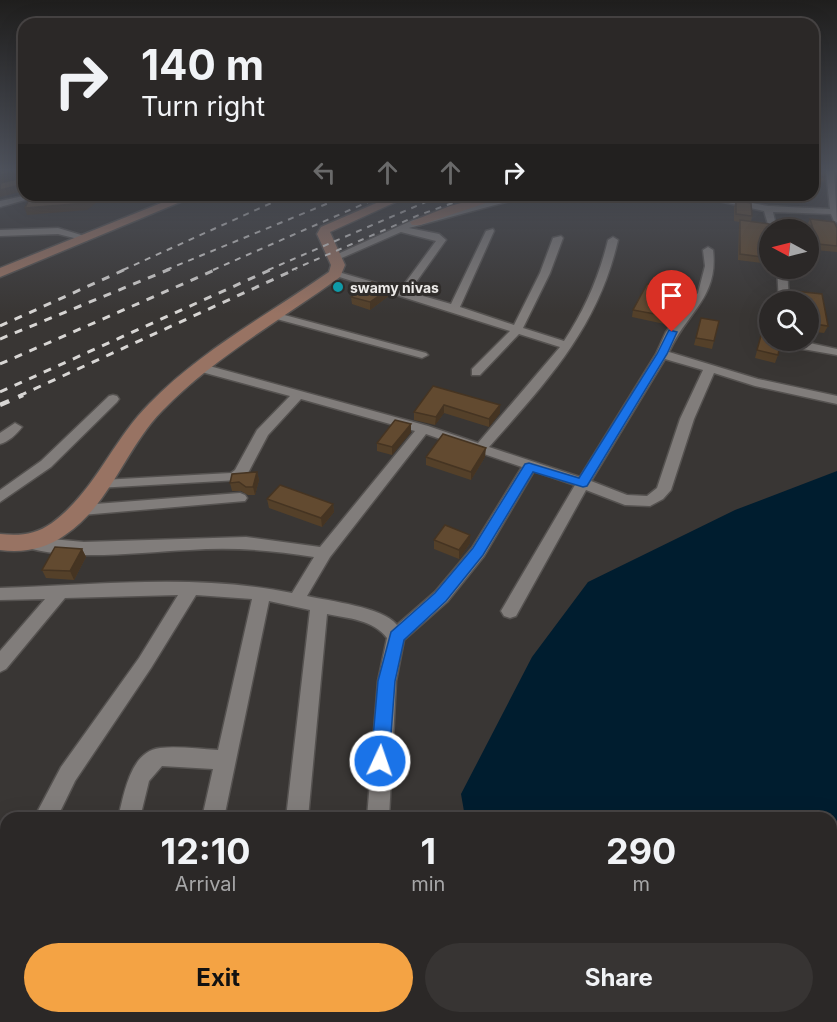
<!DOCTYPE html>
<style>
body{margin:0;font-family:Inter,sans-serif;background:#373433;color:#f1f3f6;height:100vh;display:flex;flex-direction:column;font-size:22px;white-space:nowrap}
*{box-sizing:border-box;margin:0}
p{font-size:20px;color:#a6a6a7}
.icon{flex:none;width:33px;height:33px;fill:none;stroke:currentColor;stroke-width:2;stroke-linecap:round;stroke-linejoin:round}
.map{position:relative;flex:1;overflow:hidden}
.sheet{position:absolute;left:0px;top:812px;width:837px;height:212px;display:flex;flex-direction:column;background:#2b2827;border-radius:18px 18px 0 0;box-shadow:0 6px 24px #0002,0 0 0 2px #474444}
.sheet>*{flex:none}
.guide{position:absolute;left:18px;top:18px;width:801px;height:183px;border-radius:18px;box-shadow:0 6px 24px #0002,0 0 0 2px #474444;background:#2b2827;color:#f1f3f6;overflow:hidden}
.needle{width:39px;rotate:277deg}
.buttons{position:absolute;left:759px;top:219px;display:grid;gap:12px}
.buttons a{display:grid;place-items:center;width:60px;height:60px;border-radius:50%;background:#2b2827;box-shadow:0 6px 24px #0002,0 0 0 2px #474444;font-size:30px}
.pin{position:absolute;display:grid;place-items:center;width:51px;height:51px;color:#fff;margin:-62px -26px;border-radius:50% 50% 50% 0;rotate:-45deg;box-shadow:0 0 6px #0007}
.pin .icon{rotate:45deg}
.me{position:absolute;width:66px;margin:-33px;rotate:3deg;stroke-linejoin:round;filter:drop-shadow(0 0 4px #0008)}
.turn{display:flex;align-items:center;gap:21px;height:126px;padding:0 24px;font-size:27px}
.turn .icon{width:78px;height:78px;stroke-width:2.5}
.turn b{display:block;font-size:42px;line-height:51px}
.lanes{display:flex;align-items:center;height:57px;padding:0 24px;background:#0003;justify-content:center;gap:30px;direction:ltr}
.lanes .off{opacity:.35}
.eta{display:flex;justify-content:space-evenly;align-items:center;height:102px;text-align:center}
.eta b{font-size:36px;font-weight:700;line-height:42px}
.action{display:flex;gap:12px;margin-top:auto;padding:12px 24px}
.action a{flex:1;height:69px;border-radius:36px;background:#f4a344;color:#111;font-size:24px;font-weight:700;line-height:69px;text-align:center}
.action a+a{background:#373433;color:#f1f3f6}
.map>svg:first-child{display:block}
</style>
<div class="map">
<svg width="837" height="1022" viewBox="0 0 837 1022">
<rect width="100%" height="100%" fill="#393634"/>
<path fill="#001d2f" d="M837 471V940L831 943V818L465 817 461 794 532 657 588 582 735 510Z"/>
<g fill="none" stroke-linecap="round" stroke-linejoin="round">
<g stroke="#555250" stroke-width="3">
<path id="street" d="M826 171H834L837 222 834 221 831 214 773 212 777 230H770V231L764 211 692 195H709L768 206 830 209Z
M28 195H43L0 207V201Z
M518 195H532L409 228 439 234 446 240 409 292 451 304 486 231 493 229 494 231 460 307 514 325 540 273 553 238 561 236 563 238 550 273 523 328 564 341C585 309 599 277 608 240L613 237 618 240C598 328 547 381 489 447L580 477 656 354 666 332 698 293 705 266 703 250 708 247 713 250C719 298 686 313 669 352L758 379 837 396V404L755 386 714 373 694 419 671 490 663 499 650 506 625 505 586 490 516 616 510 618 504 616 501 611 575 485 534 471 484 556 447 602 404 640 396 681 389 818H367L378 681 387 638C374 620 347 618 327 614L308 818H286L310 610 269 601 224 818H202L213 769 162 766 149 781 140 818H118C124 795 130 751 160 748 178 746 199 749 218 750L252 599 196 595 151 668 75 781 57 818H34L61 767 139 658 178 595 65 598 6 669 0 672V651L45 599 0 600V588C96 585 197 573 292 593L314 557C272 550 232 547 190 550 139 552 74 562 24 547L22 543 24 539 30 537 84 542 246 537 320 547 415 431 301 399 268 435 248 473 239 480 97 488 95 485 97 482 102 480 231 473 235 470 257 430 290 396 198 371 196 368 202 364 428 426 478 443 560 347 519 334 480 375H472V369L510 331 330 274 335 271 400 290 436 241 401 232 337 260 329 258 413 220ZM665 359 703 370 680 419 657 488 647 496 627 495 591 481ZM426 434 522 467 472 548 435 592 397 625C383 607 329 601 307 596L330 557Z
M58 228 91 238 86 241 58 234 0 236V230Z
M777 268H787L789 302H779Z
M277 313 426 353 428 355 422 358 273 318V314Z
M782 340H796L837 349V355L791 347Z
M113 395 117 396 119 399 117 402 51 467 0 502V490L41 461 109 396Z
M15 423 22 427C17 434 8 442 0 444V433Z
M240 493 245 495 247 498 245 501 82 515 75 510 82 505Z
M6 901V959L0 958V904Z
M47 1017H73L71 1022H45Z
M346 1017H372L371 1022H345Z"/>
</g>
<g stroke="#555250" stroke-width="3">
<path id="secondary" d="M181 195H197L0 277V268Z
M395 195H411L330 232 345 265 340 277C281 320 213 358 162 411 125 449 110 505 65 535 45 549 24 553 0 550V534C19 536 35 535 52 523 95 491 112 441 149 404 200 351 269 314 329 272L331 265 317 234 321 227Z
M491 195H510L420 225H412L410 222 450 206Z"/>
</g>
<use href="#street" fill="#817d7b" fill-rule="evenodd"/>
<use href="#secondary" fill="#987363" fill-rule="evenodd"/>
<path stroke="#d8d6d4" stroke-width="2" stroke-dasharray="6 6" stroke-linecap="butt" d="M123 270 289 195
M166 270 348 195
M213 270 384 195
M268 270 442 195
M292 270 419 215 475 195"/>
<path stroke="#d8d6d4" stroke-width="3" stroke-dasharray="8 8" stroke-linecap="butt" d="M0 326 126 269
M0 339 170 269
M0 364 217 269
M0 392 272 269
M19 396 296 269"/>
<path stroke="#d8d6d4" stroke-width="4.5" stroke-dasharray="10 10" stroke-linecap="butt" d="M0 405 23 395"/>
</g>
<path fill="#544029" d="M813 171 825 177 824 182 813 180Z
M739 195H749L747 200 738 198Z
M736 200 752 216 751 221 770 230V264L738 260 739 226 740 222 734 221V207Z
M810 219 837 228V252L815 250 807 225Z
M390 288V295L370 310 352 304 351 297Z
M794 291 822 294 828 326 824 333 808 331V302H790Z
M682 299 669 325 632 317 633 310Z
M701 318 719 321 712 349 694 345Z
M762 332 778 355 775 363 755 358Z
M433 386 500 413 489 427 444 413 435 425 414 420V412Z
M411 432 392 455 377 451V443Z
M426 457H485L471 480 426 465Z
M257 472 259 480 255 495H248L241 491H232L230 483Z
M267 499 333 504 334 512 322 527 269 508Z
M434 540 470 543 459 559 434 549Z
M82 549 86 557 74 580 46 578 42 570Z
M787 1017H831L837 1022H788Z"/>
<path fill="#453422" d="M17 171H22L23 176 0 182V175Z
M24 184V191L0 197V190Z
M96 195H106L87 210 27 215 25 208Z
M390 288V295L370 310V302Z
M684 292 682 299 669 325 671 317Z
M444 405V413L435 425 436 417Z
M500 405V413L489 427V419Z
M411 424V432L392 455V447Z
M486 448 485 457 471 480V472Z
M257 472 259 480 255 495 253 487Z
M333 504 334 512 322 527 321 518Z
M470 535V543L459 559V550Z
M82 549 86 557 74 580 70 571Z"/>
<path fill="#624a30" stroke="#453422" stroke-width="1.5" d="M0 171H17L0 175Z
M813 171H825V177L813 175Z
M24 172V184L0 190V183L22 178Z
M31 195H96L86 203 25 208Z
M736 200 751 203 752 216 736 214Z
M810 219 834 222 837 228V246L818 244Z
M740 220 769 224 770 258 740 254Z
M372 282 390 288 370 302 351 297Z
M647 284 684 292 671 317 633 310Z
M794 291 822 294 828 326 808 323V302H794L792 296Z
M701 318 719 321 714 341 696 338Z
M762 332 770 333V340H781L778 355 757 350Z
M433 386 500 405 489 419 444 405 436 417 414 412Z
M395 420 411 424 392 447 377 443Z
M443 434 486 448 471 472 426 457Z
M257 472 253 487H246L239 482 230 483 232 474Z
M280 485 333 504 321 518 267 499Z
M445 525 470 535 459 550 434 540Z
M55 547 82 549 70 571 42 570Z
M831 984 837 1016V1022H799L798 1017H831Z"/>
<linearGradient id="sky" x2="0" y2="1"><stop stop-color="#1f1e1d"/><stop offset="0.54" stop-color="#4e525c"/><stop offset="1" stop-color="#4e525c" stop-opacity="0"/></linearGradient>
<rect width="837" height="314" fill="url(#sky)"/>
<path fill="#1a73e8" stroke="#114b97" stroke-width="1.5" d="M669 330 677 332 667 354 587 486 583 487 533 472 483 555 446 601 404 640 395 681 389 761 387 767 380 770 374 767 371 761 378 681 391 632 435 593 473 548 525 464 529 463 579 478 657 354Z"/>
<circle fill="#0f9aa8" stroke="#2f2c2a" stroke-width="2" cx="338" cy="287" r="6"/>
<g text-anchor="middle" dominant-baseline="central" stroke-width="6" stroke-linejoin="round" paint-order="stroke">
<g font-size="14" font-weight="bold" fill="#eceae8" stroke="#2f2c2a" text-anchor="start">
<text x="350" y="287">swamy nivas</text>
</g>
</g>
</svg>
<div class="buttons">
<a><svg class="needle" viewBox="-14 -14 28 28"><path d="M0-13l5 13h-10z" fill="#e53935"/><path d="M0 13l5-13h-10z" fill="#a6a6a7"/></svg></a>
<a><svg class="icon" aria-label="search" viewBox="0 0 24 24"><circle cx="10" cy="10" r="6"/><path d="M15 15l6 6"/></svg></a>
</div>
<div class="pin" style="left:672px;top:332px;background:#d93025"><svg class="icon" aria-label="arrive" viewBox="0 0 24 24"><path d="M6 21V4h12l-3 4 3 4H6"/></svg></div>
<svg class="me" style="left:380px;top:761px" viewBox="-20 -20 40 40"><circle r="17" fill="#1a73e8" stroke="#fff" stroke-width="3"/><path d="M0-11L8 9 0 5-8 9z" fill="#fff"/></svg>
<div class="guide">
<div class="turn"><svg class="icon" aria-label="right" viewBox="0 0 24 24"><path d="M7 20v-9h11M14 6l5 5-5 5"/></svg><div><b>140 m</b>Turn right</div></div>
<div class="lanes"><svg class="icon off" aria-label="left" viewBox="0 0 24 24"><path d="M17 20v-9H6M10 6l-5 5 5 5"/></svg><svg class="icon off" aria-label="ahead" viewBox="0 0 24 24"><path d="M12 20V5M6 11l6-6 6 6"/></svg><svg class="icon off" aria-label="ahead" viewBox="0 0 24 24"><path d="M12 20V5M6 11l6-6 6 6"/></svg><svg class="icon" aria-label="right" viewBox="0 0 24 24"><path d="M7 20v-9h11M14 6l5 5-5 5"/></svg></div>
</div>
<section class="sheet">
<div class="eta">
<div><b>12:10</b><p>Arrival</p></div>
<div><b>1</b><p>min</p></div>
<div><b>290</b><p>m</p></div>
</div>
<div class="action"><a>Exit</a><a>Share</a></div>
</section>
</div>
